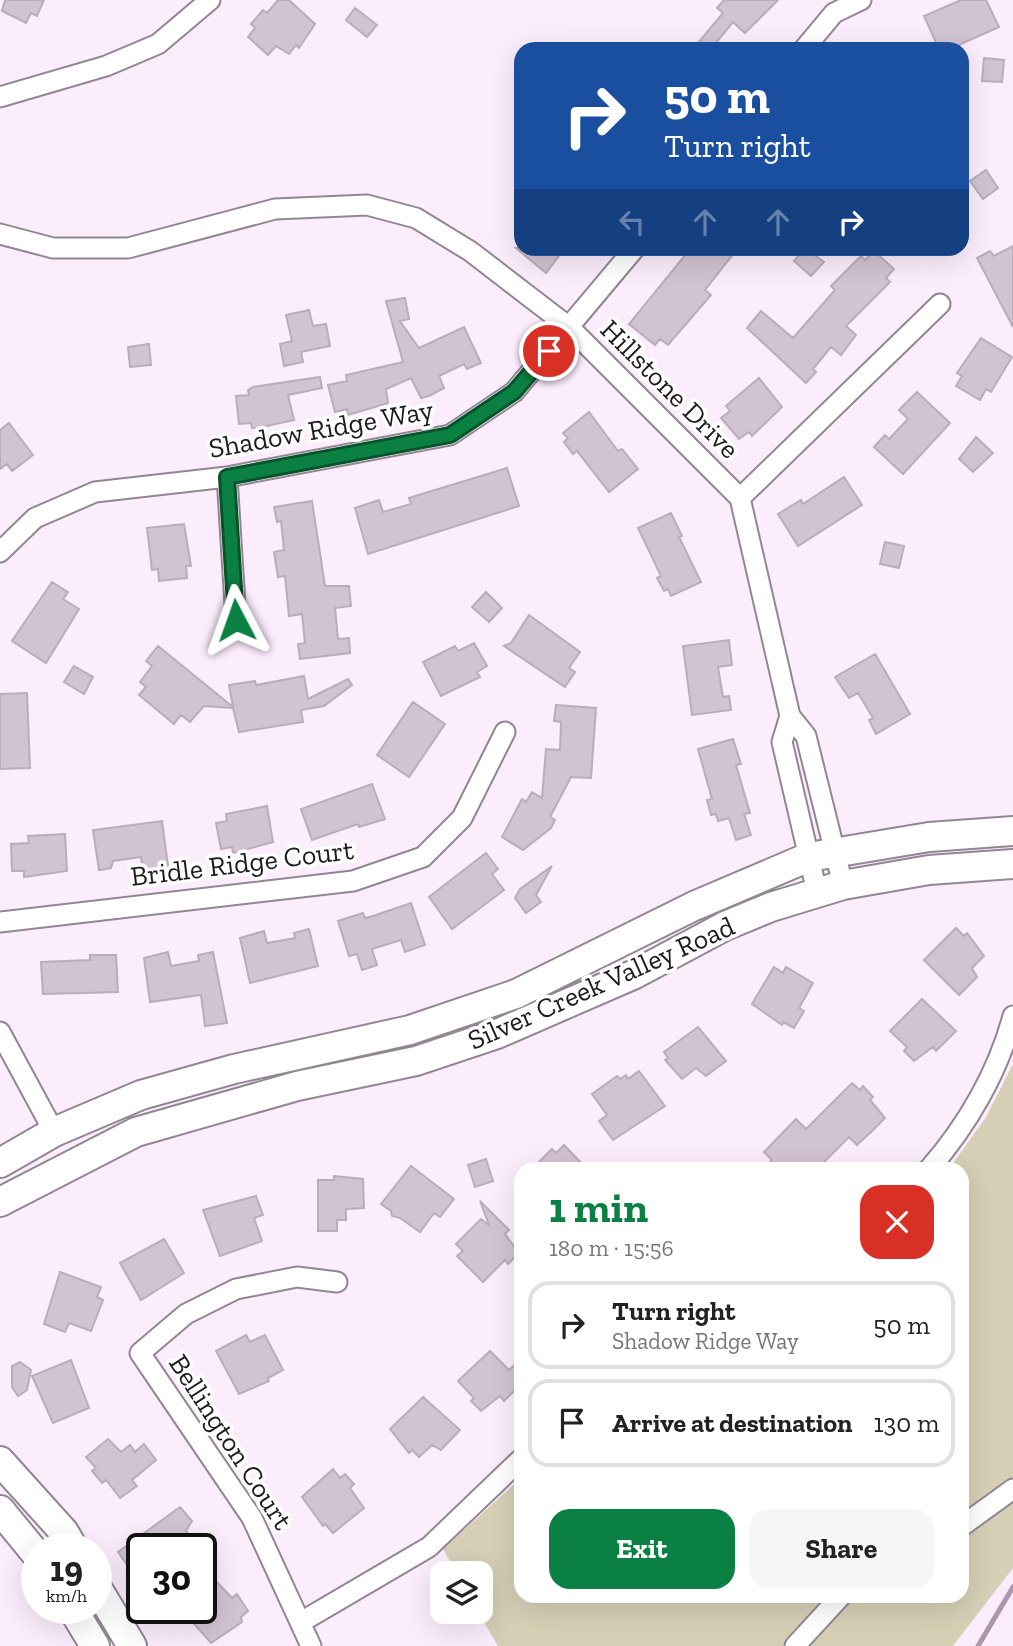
<!DOCTYPE html>
<meta charset="utf-8">
<style>
body{margin:0;font-family:"Zilla Slab",serif;background:#f6f6f6;color:#222;height:100vh;display:flex;flex-direction:column;font-size:26px;white-space:nowrap}
*{box-sizing:border-box;margin:0}
p{font-size:23px;color:#767676}
.icon{flex:none;width:38px;height:38px;fill:none;stroke:currentColor;stroke-width:2;stroke-linecap:round;stroke-linejoin:round}
.map{position:relative;flex:1;overflow:hidden}
.panel{position:absolute;left:514px;top:1162px;width:455px;height:441px;display:flex;flex-direction:column;background:#fff;border-radius:21px;box-shadow:0 7px 28px #0002}
.panel>*{flex:none}
.top-card{position:absolute;left:514px;top:42px;width:455px;height:214px;border-radius:21px;box-shadow:0 7px 28px #0002;background:#1a4fa0;color:#fff;overflow:hidden}
.fabs{position:absolute;left:430px;top:1561px;display:grid;gap:14px}
.fabs a{display:grid;place-items:center;width:63px;height:63px;border-radius:14px;background:#fff;box-shadow:0 7px 28px #0002;font-size:35px}
.speed{position:absolute;left:21px;top:1533px;display:flex;gap:14px;font-size:35px;font-weight:700;text-align:center}
.speed>*{display:grid;place-content:center;width:91px;height:91px;border-radius:50%;background:#fff;box-shadow:0 7px 28px #0002;line-height:1}
.speed small{font-size:18px;font-weight:400}
.speed .limit{border:4px solid #111;border-radius:10px;background:#fff;color:#111}
.pin{position:absolute;display:grid;place-items:center;width:60px;height:60px;color:#fff;margin:-30px;border:4px solid #fff;border-radius:50%;box-shadow:0 2px 7px #0007}
.me{position:absolute;width:77px;margin:-38px;rotate:356deg;stroke-linejoin:round;filter:drop-shadow(0 0 5px #0008)}
.turn{display:flex;align-items:center;gap:24px;height:147px;padding:0 35px;font-size:32px}
.turn .icon{width:91px;height:91px;stroke-width:2.5}
.turn b{display:block;font-size:49px;line-height:60px}
.lanes{display:flex;align-items:center;height:66px;padding:0 35px;background:#0003;justify-content:center;gap:35px;direction:ltr}
.lanes .off{opacity:.35}
.round{display:grid;place-items:center;flex:none;width:74px;height:74px;border-radius:21px;background:#f6f6f6}
.summary{display:flex;align-items:center;justify-content:space-between;height:119px;padding:0 35px}
h1{font-size:42px;font-weight:700;line-height:52px;color:#0b8043}
.button{display:flex;gap:14px;margin-top:auto;padding:14px 35px}
.button a{flex:1;height:80px;border-radius:21px;background:#0b8043;color:#fff;font-size:28px;font-weight:700;line-height:80px;text-align:center}
.button a+a{background:#f6f6f6;color:#222}
ul{padding:0;list-style:none}
li{display:flex;align-items:center;gap:21px;height:88px;margin:0 14px 10px;padding:0 21px;border:4px solid #e0e0e0;border-radius:21px}
li div{flex:1}
li b{display:block;font-size:26px}
li em{font-style:normal}
.map>svg:first-child{display:block}
</style>
<div class="map">
<svg width="1013" height="1646" viewBox="0 0 1013 1646">
<rect width="100%" height="100%" fill="#fcedfd"/>
<path fill="#d6cfb6" d="M1013 1064V1568L953 1646H498L478 1612H481V1573H457L443 1549 521 1478 522 1596H962V1169H949L986 1117Z"/>
<g fill="none" stroke-linecap="round" stroke-linejoin="round">
<path stroke="#ad95af" stroke-width="5" d="M978 1646 1013 1587"/>
</g>
<path fill="#d2c3d2" stroke="#baacbb" stroke-width="2" d="M5 0H44L37 16 31 13 26 23 2 11Z
M278 0H289L315 24 299 48 296 45 289 54 276 46 268 55 248 37 255 28 251 24 263 10 267 13Z
M724 0H778L745 33 733 22 711 49H693L723 13 717 8Z
M961 0H986L999 27 950 49H939L924 16Z
M355 8 377 25 367 37 346 20Z
M984 58 1004 60 1002 82 982 81Z
M986 170 998 188 983 199 970 181Z
M1013 246V327L977 258 990 251 994 256Z
M516 248H565L546 273Z
M691 248H738L705 290 711 295 668 345 660 339 655 345 629 324Z
M805 248 824 262 811 276 794 261Z
M874 251 894 269 886 278 890 282 846 326 856 335 841 355 831 347 813 369 816 372 806 383 747 328 761 311 793 338 835 290 831 286 861 256 865 260Z
M405 298 409 319 400 321 419 348 464 327 481 363 467 369 464 364 439 376 444 388 429 396 421 398 411 378 386 389 388 403 348 415 347 409 335 412 328 385 347 381 346 375 403 362 386 301Z
M309 310 313 326 326 324 330 346 301 352 303 362 284 366 280 344 292 341 286 315Z
M981 338 1012 357 991 392 986 389 980 400 956 386 962 376 957 373Z
M149 344 151 365 130 367 128 347Z
M320 377 322 388 288 395 294 420 258 428H252L251 423 239 424 236 396 249 395 248 390 253 387Z
M759 378 782 407 752 436 749 432 739 439 721 418 730 411 726 406Z
M917 392 950 423 903 474 874 447 885 435 889 439 908 419 899 410Z
M589 412 618 451 622 449 638 469 609 492 577 451 573 454 564 442 568 438 563 433Z
M9 423 33 455 12 471 7 464 0 469V430Z
M976 437 993 453 973 472 959 459Z
M507 468 519 506 368 554 355 508 379 500 383 512 411 504 409 498Z
M844 477 862 505 798 546 778 514 801 500 803 504Z
M312 501 325 586H349L351 606 335 608 338 639 349 638 350 653 300 659 298 644 305 643 302 614 289 616 285 576 278 577 274 552 284 550 281 521 277 522 274 507Z
M671 513 682 536 679 537 701 582 671 596 668 589 664 591 657 578 661 576 638 528Z
M184 524 191 566H186L187 578 159 581 158 569 152 570 147 528Z
M885 542 904 546 899 568 880 564Z
M52 582 68 592 63 599 79 609 46 663 12 641Z
M486 592 502 608 489 622 472 607Z
M529 615 580 652 569 668 575 672 565 687 504 646 511 643Z
M729 640 732 665 718 667 723 697 729 696 731 710 692 715 683 646Z
M474 643 487 666 477 672 480 677 441 696 423 662 455 646 458 651Z
M158 646 233 707 229 685 255 681 256 685 304 676 308 699 348 679 352 685 324 706 301 710 303 722 239 732 233 708 204 706 190 722 181 715 174 724 139 695 146 687 140 682 152 666 146 661Z
M875 654 910 714 876 734 869 720 873 718 858 693 849 698 835 677Z
M74 666 93 677 84 694 64 682Z
M27 693 30 768 0 769V694Z
M413 702 445 724 409 777 377 755Z
M556 705 596 708 591 778 571 777 550 817 555 820 551 828 523 850 502 837 522 799 526 802 532 792 542 798 546 749 560 750 561 722 554 721Z
M733 739 741 764 736 765 750 813 744 814 751 835 736 840 729 818 718 821 716 814 711 815 707 800 712 799 698 749Z
M372 784 385 819 359 827 358 824 312 840 301 809Z
M267 806 273 842 233 853 232 847 221 849 216 823 227 821 226 814Z
M162 821 168 866 143 871 141 857 113 861 111 868 99 870 93 830Z
M65 834 67 871 24 877V871H12L11 844 29 843 28 836Z
M486 853 498 869 492 874 504 890 452 929 429 897Z
M552 866 536 895 541 902 526 913 515 898 520 889Z
M411 903 425 945 405 952 401 940 372 949 377 965 362 970 357 954 349 956 338 921 363 913 365 918 373 916Z
M956 928 964 936 967 933 984 956 972 968 977 977 959 995 924 960Z
M309 929 318 966 250 983 240 938 264 931 267 943 295 938 294 933Z
M168 952 171 966 199 961 198 955 213 952 227 1023 205 1026 201 995 150 1002 144 958Z
M90 955H116L118 992 43 994 41 962 90 960Z
M774 967 783 973 786 967 813 983 799 1008 804 1011 794 1028 783 1022 782 1025 752 1004Z
M922 999 956 1031 936 1051 933 1047 914 1061 904 1051 907 1047 890 1031Z
M698 1027 726 1061 706 1076 696 1068 682 1079 665 1060 668 1058 664 1052Z
M639 1071 665 1106 613 1140 599 1121 607 1115 592 1094 617 1076 620 1079 626 1075 628 1079Z
M852 1083 860 1090 863 1086 873 1097 870 1100 885 1118 871 1132 857 1145 849 1137 817 1169H763L772 1160 764 1152 796 1119 806 1129Z
M564 1145 587 1169H532L552 1149 556 1153Z
M486 1159 493 1181 475 1187 468 1165Z
M411 1166 454 1199 440 1217 434 1213 420 1232 400 1218 392 1216 391 1211 381 1204Z
M334 1176 363 1179 364 1208 346 1209V1220H337V1231H318V1180H334Z
M256 1196 263 1215 254 1218 262 1241 220 1256 203 1210Z
M480 1201 509 1230 505 1234 519 1253 508 1264 505 1260 483 1282 457 1256 463 1251 456 1244 481 1219 489 1225Z
M164 1239 184 1273 141 1300 120 1263Z
M60 1272 101 1287 97 1297 103 1300 91 1331 69 1323 65 1332 44 1324Z
M246 1335 250 1342 265 1335 283 1370 268 1378 269 1381 239 1394 216 1351Z
M490 1351 509 1370 522 1358V1383L504 1401 500 1396 481 1411 471 1401 474 1398 458 1381Z
M71 1360 89 1408 53 1423 32 1376Z
M20 1362 31 1370 27 1390 18 1396 12 1387V1366Z
M423 1397 460 1430 441 1450 432 1445 419 1457 412 1450 409 1453 390 1429Z
M108 1439 121 1452 130 1445 135 1452 144 1444 156 1460 132 1480 137 1486 120 1498 106 1480 102 1483 92 1471 96 1468 86 1457Z
M333 1469 340 1478 345 1474 354 1484 350 1488 364 1508 333 1533 325 1524 323 1526 302 1497Z
M180 1507 192 1521 186 1531 201 1549H142V1555L128 1566 118 1552Z
M213 1578 232 1598 237 1594 248 1611 241 1617 242 1622 211 1643 180 1608H201V1588Z"/>
<g fill="none" stroke-linecap="round" stroke-linejoin="round">
<g stroke="#938694" stroke-width="23">
<path id="street" d="M804 49 834 13 861 0
M0 97 106 66 158 44 210 0
M0 234 53 248H128L275 209 367 205 416 218 470 251 569 327 740 498 790 716 806 736 843 885
M227 477 236 620
M740 498 940 304
M0 552 35 518 95 492 227 477 450 435 514 392 635 248
M790 716 782 742 817 892
M0 922 353 881 423 857 462 818 505 732
M0 1032 54 1132
M929 1169C967 1126 998 1072 1013 1016
M962 1526 1013 1489
M301 1622 429 1547 522 1458
M311 1646 252 1518 140 1353 186 1314 236 1289 297 1277 337 1282
M795 1646 841 1596"/>
</g>
<g stroke="#938694" stroke-width="32">
<path id="secondary" d="M0 1163 54 1132 141 1095 234 1069 410 1030 516 994 694 906 809 857 929 837 1013 831
M0 1202 136 1132 297 1086 416 1061 497 1034 635 974 725 926 771 907 843 885 929 870 1013 864
M0 1461 64 1532 74 1549
M0 1510 37 1555
M96 1586 132 1646
M72 1608 95 1646"/>
</g>
<use href="#street" stroke="#fff" stroke-width="19"/>
<use href="#secondary" stroke="#fff" stroke-width="28"/>
</g>
<g fill="none" stroke-linecap="round" stroke-linejoin="round">
<g stroke="#07532c" stroke-width="18">
<path id="route" d="M236 620 227 477 450 435 514 392 549 351"/>
</g>
<use href="#route" stroke="#0b8043" stroke-width="12"/>
</g>
<g text-anchor="middle" dominant-baseline="central" stroke-width="7" stroke-linejoin="round" paint-order="stroke">
<g font-size="28" fill="#1f191f" stroke="#fff">
<text transform="translate(670 389) rotate(45)">Hillstone Drive</text>
<text transform="translate(321 429) rotate(-10)">Shadow Ridge Way</text>
<text transform="translate(242 863) rotate(-7)">Bridle Ridge Court</text>
<text transform="translate(601 983) rotate(-24)">Silver Creek Valley Road</text>
<text transform="translate(231 1442) rotate(57)">Bellington Court</text>
</g>
</g>
</svg>
<div class="fabs">
<a><svg class="icon" aria-label="layers" viewBox="0 0 24 24"><path d="M12 4l9 5-9 5-9-5zM3 14l9 5 9-5"/></svg></a>
</div>
<div class="speed"><div>19<small>km/h</small></div><div class="limit">30</div></div>
<div class="pin" style="left:549px;top:351px;background:#d93025"><svg class="icon" aria-label="arrive" viewBox="0 0 24 24"><path d="M6 21V4h12l-3 4 3 4H6"/></svg></div>
<svg class="me" style="left:236px;top:620px" viewBox="-20 -20 40 40"><path d="M0-17L14 15 0 8-14 15z" fill="#0b8043" stroke="#fff" stroke-width="4"/></svg>
<div class="top-card">
<div class="turn"><svg class="icon" aria-label="right" viewBox="0 0 24 24"><path d="M7 20v-9h11M14 6l5 5-5 5"/></svg><div><b>50 m</b>Turn right</div></div>
<div class="lanes"><svg class="icon off" aria-label="left" viewBox="0 0 24 24"><path d="M17 20v-9H6M10 6l-5 5 5 5"/></svg><svg class="icon off" aria-label="ahead" viewBox="0 0 24 24"><path d="M12 20V5M6 11l6-6 6 6"/></svg><svg class="icon off" aria-label="ahead" viewBox="0 0 24 24"><path d="M12 20V5M6 11l6-6 6 6"/></svg><svg class="icon" aria-label="right" viewBox="0 0 24 24"><path d="M7 20v-9h11M14 6l5 5-5 5"/></svg></div>
</div>
<section class="panel">
<div class="summary"><div><h1>1 min</h1><p>180 m · 15:56</p></div><a class="round" style="background:#d93025;color:#fff"><svg class="icon" aria-label="close" viewBox="0 0 24 24"><path d="M6 6l12 12M18 6L6 18"/></svg></a></div>
<ul>
<li><svg class="icon" aria-label="right" viewBox="0 0 24 24"><path d="M7 20v-9h11M14 6l5 5-5 5"/></svg><div><b>Turn right</b><p>Shadow Ridge Way</p></div><em>50 m</em></li>
<li><svg class="icon" aria-label="arrive" viewBox="0 0 24 24"><path d="M6 21V4h12l-3 4 3 4H6"/></svg><div><b>Arrive at destination</b></div><em>130 m</em></li>
</ul>
<div class="button"><a>Exit</a><a>Share</a></div>
</section>
</div>
